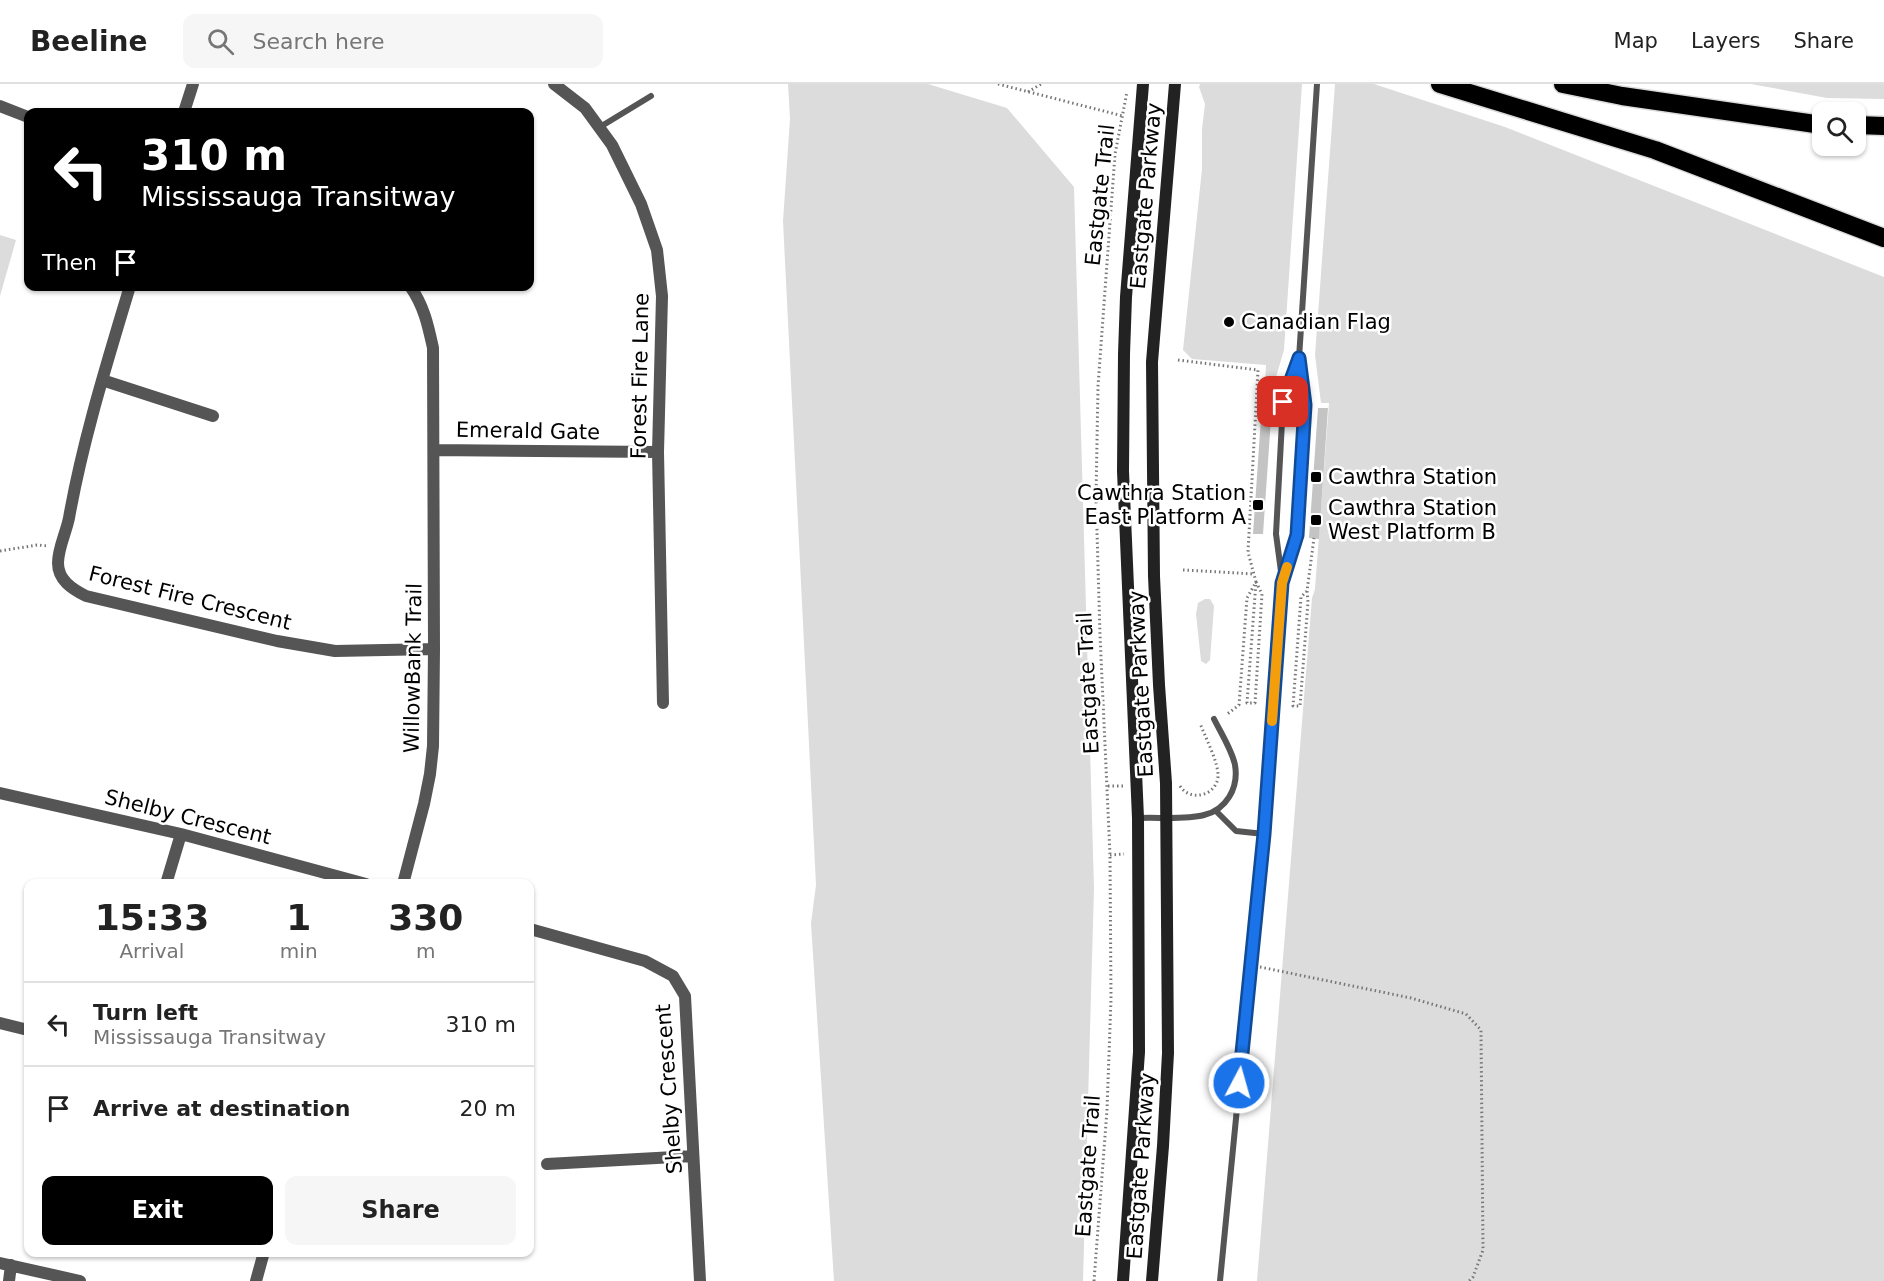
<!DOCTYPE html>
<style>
body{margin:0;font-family:"DejaVu Sans",sans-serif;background:#f6f6f6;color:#222;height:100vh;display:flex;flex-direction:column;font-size:22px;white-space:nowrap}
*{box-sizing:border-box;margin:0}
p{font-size:20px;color:#767676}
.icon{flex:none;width:33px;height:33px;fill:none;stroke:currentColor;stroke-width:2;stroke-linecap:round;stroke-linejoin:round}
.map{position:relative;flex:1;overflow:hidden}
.panel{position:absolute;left:24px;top:795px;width:510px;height:378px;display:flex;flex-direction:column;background:#fff;border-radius:12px;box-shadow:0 2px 4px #0004}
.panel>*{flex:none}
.guide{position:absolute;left:24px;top:24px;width:510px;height:183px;border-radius:12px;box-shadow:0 2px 4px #0004;background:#000;color:#fff;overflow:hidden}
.buttons{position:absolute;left:1812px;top:18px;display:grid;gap:12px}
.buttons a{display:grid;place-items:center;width:54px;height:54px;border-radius:12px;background:#fff;box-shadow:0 2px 4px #0004;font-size:30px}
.pin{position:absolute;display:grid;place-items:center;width:51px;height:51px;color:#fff;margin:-26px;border-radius:12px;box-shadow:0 3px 9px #0006}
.me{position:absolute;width:66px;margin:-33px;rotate:6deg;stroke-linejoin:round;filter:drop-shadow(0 0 4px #0008)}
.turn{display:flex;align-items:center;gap:21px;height:126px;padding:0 18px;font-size:27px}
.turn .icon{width:78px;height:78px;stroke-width:2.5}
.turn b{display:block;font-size:42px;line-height:51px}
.then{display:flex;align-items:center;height:57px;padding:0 18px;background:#0003;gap:12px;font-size:22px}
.eta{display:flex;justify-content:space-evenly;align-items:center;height:102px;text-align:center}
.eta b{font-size:36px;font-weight:800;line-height:42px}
.action{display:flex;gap:12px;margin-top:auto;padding:12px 18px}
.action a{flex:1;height:69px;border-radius:12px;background:#000;color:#fff;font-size:24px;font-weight:800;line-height:69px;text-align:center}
.action a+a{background:#f6f6f6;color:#222}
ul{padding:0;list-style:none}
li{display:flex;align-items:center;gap:18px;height:84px;padding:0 18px;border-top:2px solid #e0e0e0}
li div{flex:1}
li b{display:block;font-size:22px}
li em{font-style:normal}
header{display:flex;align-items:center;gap:36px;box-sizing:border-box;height:84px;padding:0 30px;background:#fff;border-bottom:2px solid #e0e0e0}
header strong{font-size:28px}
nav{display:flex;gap:33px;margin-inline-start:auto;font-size:21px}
.search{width:420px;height:54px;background:#f6f6f6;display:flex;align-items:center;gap:15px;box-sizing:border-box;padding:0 21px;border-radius:12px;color:#767676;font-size:22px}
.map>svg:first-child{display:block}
</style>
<header>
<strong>Beeline</strong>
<div class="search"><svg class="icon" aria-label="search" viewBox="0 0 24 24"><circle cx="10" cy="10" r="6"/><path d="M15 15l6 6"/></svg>Search here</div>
<nav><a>Map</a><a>Layers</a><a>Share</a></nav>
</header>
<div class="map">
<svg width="1884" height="1197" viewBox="0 0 1884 1197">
<rect width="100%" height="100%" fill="#fff"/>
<path fill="#dcdcdc" d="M788 0H928L1007 24 1074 103 1094 804 1083 1197H834L811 839 816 801 783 137 790 35Z
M1200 0H1302L1284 266 1268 320 1264 319 1266 281 1192 275 1183 266 1202 85V45L1205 20 1199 3Z
M1335 0H1374L1505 43 1884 193V1197H1257L1312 514 1315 505 1329 319H1321L1315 271Z
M1751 0H1884V15L1827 14Z
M0 151 16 156 0 212Z
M1205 515H1210L1214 522 1210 576 1206 580 1201 577 1196 530 1198 519Z"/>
<path fill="#c4c4c4" d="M1262 319 1272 320 1263 450H1253Z
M1318 324H1328L1319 455 1309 454Z"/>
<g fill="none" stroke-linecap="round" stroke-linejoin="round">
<g stroke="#dbdbdb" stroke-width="21">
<path id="motorway" d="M1440 0 1655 66 1884 154
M1563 0 1622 12 1822 41
M1856 41 1884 42"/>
</g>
<path stroke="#777" stroke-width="3" stroke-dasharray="1.5 3" stroke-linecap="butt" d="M998 0 1123 32
M1028 8 1041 0
M1178 276 1258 286 1248 468 1256 498 1247 514 1239 621 1226 631
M0 467 37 461 49 462
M1183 486 1254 490
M1256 498 1262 510 1255 619H1247Z
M1307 507 1301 513 1293 622H1300L1308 518 1307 507 1314 454
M1108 702H1124
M1180 702C1190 718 1216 712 1218 693 1219 679 1205 653 1200 639
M1110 771 1124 770
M1260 883 1411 914 1466 930 1481 946 1483 1166 1473 1193 1469 1197
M1094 1197 1107 1026 1111 915 1110 771 1100 551 1096 413 1098 302 1115 70 1127 8"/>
<path stroke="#555" stroke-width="6" d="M600 43 651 12
M1282 495 1276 450 1283 319 1298 277
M1216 727 1236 747 1264 750
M1139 734C1158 733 1185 736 1204 731 1226 726 1239 704 1235 681 1232 666 1221 649 1214 635
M1220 1197 1264 750 1282 499 1297 451 1305 321 1299 274 1317 0"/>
<path stroke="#555" stroke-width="12" d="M554 0 585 24 612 61 641 120 657 166 662 212 658 368 663 619
M0 22 28 33
M184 28 193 0
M130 202C107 279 83 355 69 434 66 449 58 464 58 479 58 496 72 505 86 512L277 557 335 567 434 565
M102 296 213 332
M434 366 658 368
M0 709 181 750 366 800
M166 800 181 750
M403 800 424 720 430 690 433 662 434 565 433 264C428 241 424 222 410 202
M530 845 645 877 673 892 685 912 700 1197
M0 939 28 946
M547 1080 693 1072
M0 1179 80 1197
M9 1197 11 1181
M256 1197 264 1168"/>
<path stroke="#222" stroke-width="12" d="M1123 1197 1139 968 1138 734 1123 387 1124 270 1126 213 1143 0
M1152 1197 1163 1062 1168 969 1166 699 1159 601 1154 492 1152 278 1175 0"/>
<use href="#motorway" stroke="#000" stroke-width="18"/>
</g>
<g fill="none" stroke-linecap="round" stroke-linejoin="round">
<g stroke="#114b97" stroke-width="15">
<path id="route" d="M1239 999 1264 750 1282 499 1297 451 1305 321 1299 274 1283 318"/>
</g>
<use href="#route" stroke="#1a73e8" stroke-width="10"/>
<path stroke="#f59e0b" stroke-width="10" d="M1272 637 1282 499 1287 483"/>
</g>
<g fill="#000" stroke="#fff" stroke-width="2">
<circle cx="1229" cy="238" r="6"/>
<rect x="1310" y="387" width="12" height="12" rx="3"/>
<rect x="1252" y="415" width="12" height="12" rx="3"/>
<rect x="1310" y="430" width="12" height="12" rx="3"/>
</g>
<g text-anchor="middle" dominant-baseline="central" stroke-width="5" stroke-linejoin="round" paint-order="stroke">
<g font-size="21" fill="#000" stroke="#fff">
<text transform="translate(1100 111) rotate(-84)">Eastgate Trail</text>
<text transform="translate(1146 112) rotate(-85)">Eastgate Parkway</text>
<text transform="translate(640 292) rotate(-89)">Forest Fire Lane</text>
<text transform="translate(528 347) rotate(1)">Emerald Gate</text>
<text transform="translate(190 514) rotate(14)">Forest Fire Crescent</text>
<text transform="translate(413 584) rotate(-89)">WillowBank Trail</text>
<text transform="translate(1088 599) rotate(-93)">Eastgate Trail</text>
<text transform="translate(1141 600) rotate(-93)">Eastgate Parkway</text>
<text transform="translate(188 733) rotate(14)">Shelby Crescent</text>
<text transform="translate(669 1005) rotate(-94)">Shelby Crescent</text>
<text transform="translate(1088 1082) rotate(-86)">Eastgate Trail</text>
<text transform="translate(1141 1082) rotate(-86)">Eastgate Parkway</text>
</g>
<g font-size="21" fill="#000" stroke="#fff" text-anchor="start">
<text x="1241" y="238">Canadian Flag</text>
<text x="1328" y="393">Cawthra Station</text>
<text x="1246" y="409" text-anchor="end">Cawthra Station<tspan x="1246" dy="24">East Platform A</tspan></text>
<text x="1328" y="424">Cawthra Station<tspan x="1328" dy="24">West Platform B</tspan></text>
</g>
</g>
</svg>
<div class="buttons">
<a><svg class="icon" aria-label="search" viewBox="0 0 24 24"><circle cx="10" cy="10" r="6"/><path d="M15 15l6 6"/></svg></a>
</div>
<div class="pin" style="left:1283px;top:318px;background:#d93025"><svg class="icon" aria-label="arrive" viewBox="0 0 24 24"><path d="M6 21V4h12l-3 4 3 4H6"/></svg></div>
<svg class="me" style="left:1239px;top:999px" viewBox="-20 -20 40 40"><circle r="17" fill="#1a73e8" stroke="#fff" stroke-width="3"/><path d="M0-11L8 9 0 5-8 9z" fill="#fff"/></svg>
<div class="guide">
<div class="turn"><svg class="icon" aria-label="left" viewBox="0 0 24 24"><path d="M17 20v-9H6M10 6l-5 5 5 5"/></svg><div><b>310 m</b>Mississauga Transitway</div></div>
<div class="then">Then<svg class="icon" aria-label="arrive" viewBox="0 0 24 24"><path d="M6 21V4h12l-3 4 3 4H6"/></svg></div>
</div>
<section class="panel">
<div class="eta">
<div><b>15:33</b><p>Arrival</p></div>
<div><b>1</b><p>min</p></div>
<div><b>330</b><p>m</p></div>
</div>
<ul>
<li><svg class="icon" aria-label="left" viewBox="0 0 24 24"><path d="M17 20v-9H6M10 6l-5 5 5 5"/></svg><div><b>Turn left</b><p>Mississauga Transitway</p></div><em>310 m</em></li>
<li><svg class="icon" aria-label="arrive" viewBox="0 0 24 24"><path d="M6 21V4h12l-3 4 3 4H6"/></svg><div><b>Arrive at destination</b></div><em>20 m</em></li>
</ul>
<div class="action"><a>Exit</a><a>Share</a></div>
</section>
</div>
